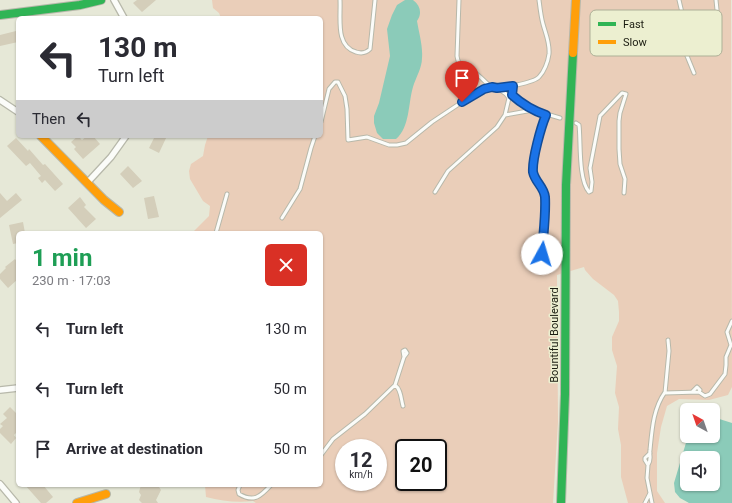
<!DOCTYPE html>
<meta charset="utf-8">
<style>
body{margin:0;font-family:Roboto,sans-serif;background:#f2f2f3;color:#2b2b33;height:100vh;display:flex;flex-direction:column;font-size:15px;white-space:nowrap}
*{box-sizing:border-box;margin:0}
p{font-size:13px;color:#7c7c81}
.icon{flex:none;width:22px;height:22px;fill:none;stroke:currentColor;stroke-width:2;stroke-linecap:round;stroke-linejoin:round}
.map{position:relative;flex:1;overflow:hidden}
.sheet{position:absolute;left:16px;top:231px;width:307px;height:256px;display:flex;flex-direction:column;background:#fff;border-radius:6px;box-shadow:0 1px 3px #0004}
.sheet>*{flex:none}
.banner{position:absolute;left:16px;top:16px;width:307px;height:122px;border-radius:6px;box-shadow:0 1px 3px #0004;background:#fff;color:#2b2b33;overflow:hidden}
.needle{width:26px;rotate:320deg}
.fabs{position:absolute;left:680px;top:403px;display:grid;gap:8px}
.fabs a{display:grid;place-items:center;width:40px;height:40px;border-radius:6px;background:#fff;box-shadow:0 1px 3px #0004;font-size:20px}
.speed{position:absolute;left:335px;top:439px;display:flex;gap:8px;font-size:20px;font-weight:700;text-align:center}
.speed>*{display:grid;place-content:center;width:52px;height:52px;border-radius:50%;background:#fff;box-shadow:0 1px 3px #0004;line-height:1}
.speed small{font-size:10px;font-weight:400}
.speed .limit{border:2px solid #111;border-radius:6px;background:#fff;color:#111}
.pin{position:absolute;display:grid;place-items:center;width:34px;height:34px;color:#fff;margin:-41px -17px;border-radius:50% 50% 50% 0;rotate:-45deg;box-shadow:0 0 4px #0007}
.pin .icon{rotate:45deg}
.me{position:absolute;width:44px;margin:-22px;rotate:6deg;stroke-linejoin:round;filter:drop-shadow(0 0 3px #0008)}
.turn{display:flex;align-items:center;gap:14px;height:84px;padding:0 16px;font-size:18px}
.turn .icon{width:52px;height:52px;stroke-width:2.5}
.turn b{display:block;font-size:28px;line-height:34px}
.then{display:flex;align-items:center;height:38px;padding:0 16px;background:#0003;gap:8px;font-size:15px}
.round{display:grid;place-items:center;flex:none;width:42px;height:42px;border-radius:6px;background:#f2f2f3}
.summary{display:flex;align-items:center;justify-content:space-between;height:68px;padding:0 16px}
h1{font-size:24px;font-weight:700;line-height:30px;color:#1e9e55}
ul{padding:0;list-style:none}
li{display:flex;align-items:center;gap:12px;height:60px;padding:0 16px}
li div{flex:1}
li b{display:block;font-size:15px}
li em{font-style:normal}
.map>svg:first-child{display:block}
</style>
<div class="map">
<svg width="732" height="503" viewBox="0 0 732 503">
<rect width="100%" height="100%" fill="#e6e8d7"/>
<path fill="#eaceb9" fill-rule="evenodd" d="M212 0H731L732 387 728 395 709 400 679 399 667 406 661 427 657 453V491L665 503H628L621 477V445L618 429 619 407 615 393 617 366 612 350V337L619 321V312L618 301 614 295 593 279 585 270 584 267 557 275 558 422 553 503H256L253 501C237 503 222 501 206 497L205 485H321V233H192L209 216 210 206 203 201 190 179 189 171 191 164 203 156 205 145 208 136H321V18H221L219 13 213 8ZM344 448H378V482H344ZM404 448H438V482H404Z"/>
<path fill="#8bcbb9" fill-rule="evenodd" d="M405 0H413C421 6 422 14 417 21 419 33 423 46 422 58 422 68 416 77 413 87 408 104 410 127 396 139H383L377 133 374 123V116L379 103 390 56 387 29 392 15 397 5Z
M713 417 732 423V503H689L680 498 675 492 674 483 688 436H713ZM687 458H713V484H687Z"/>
<path fill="#d4ceba" d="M137 0H156L142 12 133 3Z
M16 31 18 42 0 46V35Z
M78 136 82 140 87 136H93L100 144 83 159 74 149 76 147 71 142Z
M155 136H167L159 153 149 148Z
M16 138 28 151 29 149 43 165 45 164 63 184 55 191 45 180 42 183 38 178 41 176 30 163 26 166 7 146Z
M128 166 142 181 133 188 120 174Z
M0 193 7 201 16 193 22 200 0 218Z
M154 196 159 217 148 219 144 198Z
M80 197 86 205 84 207 96 219 86 228 68 208Z
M23 222 25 233H18V243L13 244 9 225Z
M15 259 18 263V279L8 288 0 279V274L6 268 5 267Z
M10 407 18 415V431L14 435 16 438 11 444 0 433V429L3 426 0 424 7 418 3 414Z
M25 485H43L53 497 46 503H41Z
M141 485H154L159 487 161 490 156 500 158 503H142L139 500 141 495 139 492Z"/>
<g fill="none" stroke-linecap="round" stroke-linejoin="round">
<g stroke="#b7b8aa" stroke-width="5">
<path id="lane" d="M340 0C341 18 335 46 356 52 362 54 366 53 370 49L375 0
M459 0 457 56C459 69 465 68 475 73 482 77 486 84 492 87 499 90 535 82 539 77 544 72 548 62 549 54 550 43 546 35 543 24 541 17 540 8 539 0
M679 0 683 17 689 23C697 25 708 26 714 22L707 42
M683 17 685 51 694 73
M714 22 717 10 716 0
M497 88 506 94 509 98 505 115 533 110 512 95 513 86
M533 110 560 118
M321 122 329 89 335 82H338L345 96 347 109 348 140 367 137 389 145H397L406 143 432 122 477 92 492 87
M576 123 579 125C581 141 578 179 589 192L591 191 592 182 590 168 600 116 622 93 626 94 620 113 619 121V149L620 164 625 179 624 193
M435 192 448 171 497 127 505 115
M282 218 300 189 311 148 315 136
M216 233 227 194
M541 254C543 235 546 216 545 197 544 187 535 182 533 172 532 159 541 127 546 115
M668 340 669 351 665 393 699 392 700 390 697 387 692 392
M699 392 705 396 710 394 725 374 726 365V357L731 345 727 332 732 321
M403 406C401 399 401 389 395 385L404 357 403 351 405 350 407 353 404 357
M650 453 645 458V460L648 465C652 459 649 456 650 450 652 430 653 409 665 392
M321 455 333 439 365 414 395 385
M648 465 647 478 652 503
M240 485 238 490 239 494C254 503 261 496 271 485
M645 503 650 493"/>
</g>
<g stroke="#b7b8aa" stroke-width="8">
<path id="street" d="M114 0 124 18
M0 100 18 112
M87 183 111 157 126 136
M0 390 18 388
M0 484 16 503"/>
</g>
<g stroke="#b7b8aa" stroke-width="10">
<path id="fast" d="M0 15 80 5 101 0
M561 503 565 394 566 185 573 53"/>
</g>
<g stroke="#b7b8aa" stroke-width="10">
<path id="slow" d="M573 53 576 0
M41 136 104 200 119 212
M77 503 106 494"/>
</g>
<use href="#lane" stroke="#fbfcf9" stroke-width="3"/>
<use href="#street" stroke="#fbfcf9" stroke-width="5.5"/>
<use href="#fast" stroke="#30b455" stroke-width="8"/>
<use href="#slow" stroke="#ff9f0a" stroke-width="8"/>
</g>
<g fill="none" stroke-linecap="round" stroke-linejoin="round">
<g stroke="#114b97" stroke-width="10">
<path id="route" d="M462 102 484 89 492 87 497 88 513 86 512 95C522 104 534 111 546 115 541 127 532 159 533 172 535 182 544 187 545 197 546 216 543 235 542 254"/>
</g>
<use href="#route" stroke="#1a73e8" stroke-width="7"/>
</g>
<g text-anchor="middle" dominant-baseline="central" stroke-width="3" stroke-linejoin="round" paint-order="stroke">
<g font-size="11" fill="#1b1c11" stroke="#ecefd0">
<text transform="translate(554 335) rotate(-90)">Bountiful Boulevard</text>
</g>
</g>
<rect x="590" y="10" width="132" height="46" rx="6" fill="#ecefd0" stroke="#adb097" stroke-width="1"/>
<rect x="598" y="22" width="18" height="4" fill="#30b455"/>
<rect x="598" y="40" width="18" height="4" fill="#ff9f0a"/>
<g font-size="11" fill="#1b1c11">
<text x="623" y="28">Fast</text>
<text x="623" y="46">Slow</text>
</g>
</svg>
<div class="fabs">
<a><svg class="needle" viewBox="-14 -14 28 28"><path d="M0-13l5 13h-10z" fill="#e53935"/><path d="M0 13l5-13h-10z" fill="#7c7c81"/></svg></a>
<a><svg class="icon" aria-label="sound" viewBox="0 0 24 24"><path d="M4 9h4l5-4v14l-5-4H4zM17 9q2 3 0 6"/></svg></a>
</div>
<div class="speed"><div>12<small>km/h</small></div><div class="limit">20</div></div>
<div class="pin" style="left:462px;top:102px;background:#d93025"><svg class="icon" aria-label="arrive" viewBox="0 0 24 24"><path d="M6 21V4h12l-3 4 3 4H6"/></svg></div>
<svg class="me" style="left:542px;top:254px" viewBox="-20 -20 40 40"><circle r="19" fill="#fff"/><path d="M0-13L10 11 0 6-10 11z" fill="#1a73e8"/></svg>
<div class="banner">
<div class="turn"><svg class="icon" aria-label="left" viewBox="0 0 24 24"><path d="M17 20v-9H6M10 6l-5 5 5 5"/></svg><div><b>130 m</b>Turn left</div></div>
<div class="then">Then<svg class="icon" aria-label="left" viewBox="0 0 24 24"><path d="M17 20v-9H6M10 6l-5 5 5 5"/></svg></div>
</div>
<section class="sheet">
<div class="summary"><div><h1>1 min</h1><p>230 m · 17:03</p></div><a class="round" style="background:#d93025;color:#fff"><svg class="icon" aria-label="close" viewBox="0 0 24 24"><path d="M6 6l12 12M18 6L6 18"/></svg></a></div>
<ul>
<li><svg class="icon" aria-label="left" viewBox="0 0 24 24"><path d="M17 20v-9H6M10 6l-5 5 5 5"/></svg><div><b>Turn left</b></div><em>130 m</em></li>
<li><svg class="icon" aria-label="left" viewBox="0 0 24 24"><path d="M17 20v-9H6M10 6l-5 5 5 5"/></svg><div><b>Turn left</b></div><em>50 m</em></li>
<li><svg class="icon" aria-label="arrive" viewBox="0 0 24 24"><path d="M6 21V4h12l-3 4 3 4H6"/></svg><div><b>Arrive at destination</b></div><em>50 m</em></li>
</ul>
</section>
</div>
